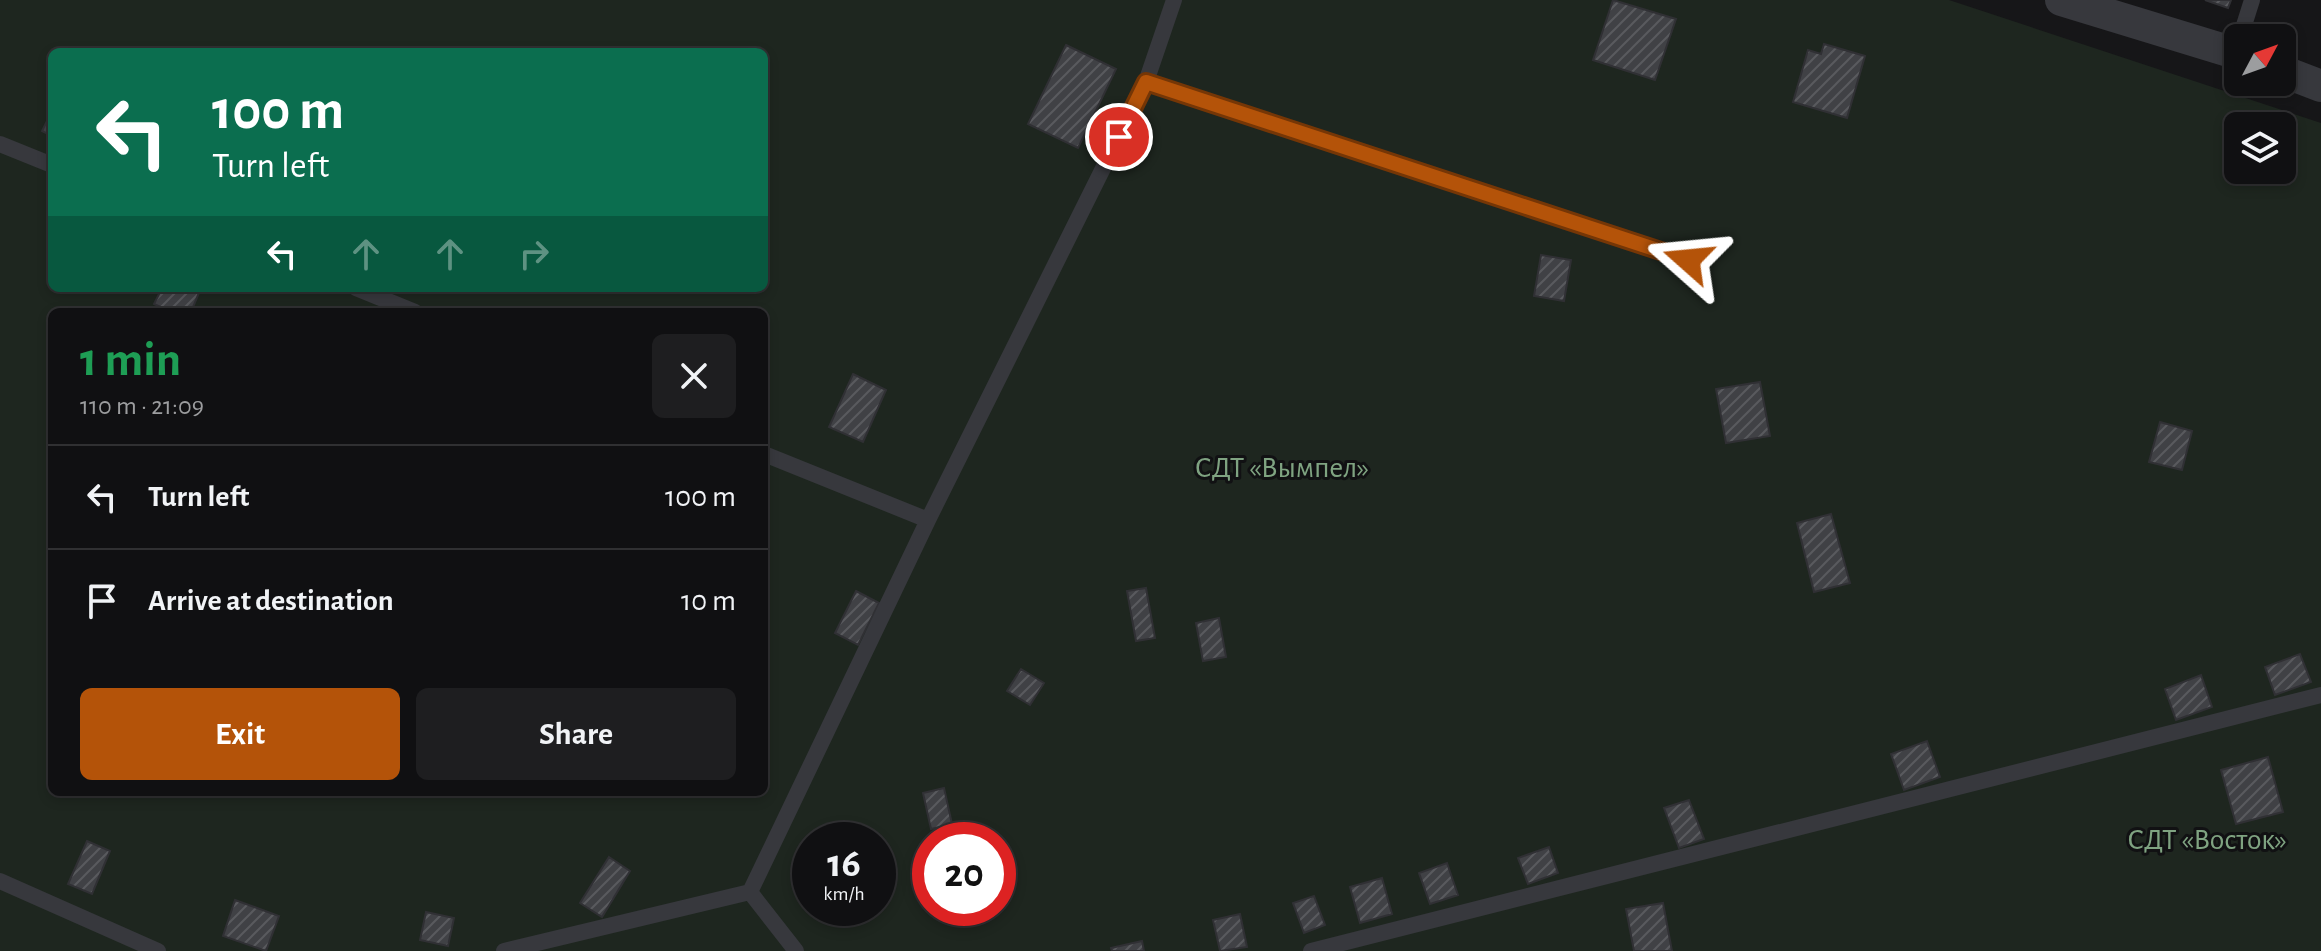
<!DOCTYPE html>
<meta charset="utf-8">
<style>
body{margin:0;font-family:"Alegreya Sans",sans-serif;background:#1e1e20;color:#f1f3f6;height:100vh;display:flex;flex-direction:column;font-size:30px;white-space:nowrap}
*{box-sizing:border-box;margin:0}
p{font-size:26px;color:#9c9d9f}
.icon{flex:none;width:44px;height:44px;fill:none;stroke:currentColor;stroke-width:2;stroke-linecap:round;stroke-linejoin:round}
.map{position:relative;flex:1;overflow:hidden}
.side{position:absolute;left:48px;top:308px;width:720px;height:488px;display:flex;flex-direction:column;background:#101012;border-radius:12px;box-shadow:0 4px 12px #0003,0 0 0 2px #303032}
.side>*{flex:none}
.top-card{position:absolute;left:48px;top:48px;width:720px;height:244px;border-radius:12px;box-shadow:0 4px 12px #0003,0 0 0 2px #303032;background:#0b6e4f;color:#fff;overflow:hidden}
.needle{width:52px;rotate:49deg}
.fabs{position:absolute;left:2224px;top:24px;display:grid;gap:16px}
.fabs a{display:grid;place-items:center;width:72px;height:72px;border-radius:12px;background:#101012;box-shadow:0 4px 12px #0003,0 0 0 2px #303032;font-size:40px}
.speed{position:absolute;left:792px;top:822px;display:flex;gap:16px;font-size:40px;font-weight:700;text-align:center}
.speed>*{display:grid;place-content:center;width:104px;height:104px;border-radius:50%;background:#101012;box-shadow:0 4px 12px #0003,0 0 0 2px #303032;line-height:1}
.speed small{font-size:20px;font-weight:400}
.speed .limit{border:12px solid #d22;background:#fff;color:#111}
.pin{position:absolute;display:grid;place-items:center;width:68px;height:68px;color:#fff;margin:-34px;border:4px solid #fff;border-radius:50%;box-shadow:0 2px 8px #0007}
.me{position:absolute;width:88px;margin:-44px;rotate:288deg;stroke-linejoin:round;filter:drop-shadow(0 0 6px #0008)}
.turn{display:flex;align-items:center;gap:28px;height:168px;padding:0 32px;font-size:36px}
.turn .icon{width:104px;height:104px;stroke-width:2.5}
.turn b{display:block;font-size:56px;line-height:68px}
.lanes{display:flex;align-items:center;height:76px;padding:0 32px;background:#0003;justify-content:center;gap:40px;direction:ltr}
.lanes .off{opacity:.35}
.round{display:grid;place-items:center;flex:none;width:84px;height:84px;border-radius:12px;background:#1e1e20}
.summary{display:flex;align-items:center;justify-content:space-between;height:136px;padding:0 32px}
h1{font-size:48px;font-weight:600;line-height:60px;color:#1e9e55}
.button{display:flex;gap:16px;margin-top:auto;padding:16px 32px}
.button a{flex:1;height:92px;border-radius:12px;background:#b45309;color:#fff;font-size:32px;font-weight:600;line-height:92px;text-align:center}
.button a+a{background:#1e1e20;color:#f1f3f6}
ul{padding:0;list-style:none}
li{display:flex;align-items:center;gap:24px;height:104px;padding:0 32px;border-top:2px solid #303032}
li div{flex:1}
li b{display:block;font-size:30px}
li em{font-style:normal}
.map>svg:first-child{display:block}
</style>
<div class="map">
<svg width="2321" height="951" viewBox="0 0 2321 951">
<defs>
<pattern id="building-hatch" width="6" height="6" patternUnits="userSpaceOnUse" patternTransform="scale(2)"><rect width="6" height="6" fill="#404145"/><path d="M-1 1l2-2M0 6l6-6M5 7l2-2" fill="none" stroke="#595a5e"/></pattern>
</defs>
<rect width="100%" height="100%" fill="#161618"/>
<path fill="#1e261f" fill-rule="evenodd" d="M0 0H1949L2321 123V951H0ZM52 52H764V288H52ZM2238 126H2282V170H2238ZM52 312H764V792H52ZM810 840H878V908H810ZM930 840H998V908H930Z"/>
<path fill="url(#building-hatch)" stroke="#303034" stroke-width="2" d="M1613 0 1676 19 1655 80 1593 60Z
M2205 0H2231L2228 8Z
M1824 44 1865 56 1847 118 1793 102 1808 50 1821 54Z
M1066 45 1116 69 1078 148 1028 124Z
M52 111V136L42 131Z
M1541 255 1571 260 1564 301 1534 296Z
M162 288H201L191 312H172L154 304Z
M853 374 886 390 863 442 829 427Z
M1760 382 1770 436 1726 443 1716 389Z
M2160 422 2192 431 2182 470 2149 462Z
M1831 514 1850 583 1814 592 1797 523Z
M1146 588 1155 638 1136 641 1127 591Z
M856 591 879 603 858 645 835 633Z
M1219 618 1226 657 1203 661 1196 623Z
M2300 654 2311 682 2275 695 2265 667Z
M1021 669 1044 683 1030 705 1007 691Z
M2201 675 2212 707 2176 720 2165 689Z
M1927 741 1940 777 1904 790 1891 754Z
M2268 757 2283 812 2236 824 2221 770Z
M944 788 952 824 931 829 923 793Z
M1689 800 1704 839 1679 848 1664 808Z
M87 841 110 851 92 894 68 884Z
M1549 847 1558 873 1528 884 1518 858Z
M609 857 630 871 602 917 580 903Z
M1447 863 1458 895 1430 904 1419 873Z
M1382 878 1392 914 1360 923 1350 887Z
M1314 896 1325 925 1304 933 1293 903Z
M235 900 279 916 266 951 223 936Z
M1663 903 1672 951H1634L1626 909Z
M426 912 454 918 448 946 420 940Z
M1240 914 1247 947 1220 951 1213 920Z
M1142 941 1144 951H1112L1111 948Z"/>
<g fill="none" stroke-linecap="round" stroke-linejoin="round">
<path stroke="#37383d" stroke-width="16" d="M2240 38 2252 0
M1146 82 1688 260
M0 144 52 165
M356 288 415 312
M764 454 928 520
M0 881 158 951
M750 892 796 951
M504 951 750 892 928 520 1146 82 1174 0
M1311 951 2321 695"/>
<path stroke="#37383d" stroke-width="32" d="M2061 0 2238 54
M2282 71 2321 86"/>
</g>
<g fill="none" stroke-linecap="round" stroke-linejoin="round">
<g stroke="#753606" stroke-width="20">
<path id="route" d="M1119 137 1146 82 1688 260"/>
</g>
<use href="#route" stroke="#b45309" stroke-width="14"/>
</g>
<g text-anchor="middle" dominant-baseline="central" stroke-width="6" stroke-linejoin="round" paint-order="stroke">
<g font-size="30" fill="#7fa381" stroke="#111113">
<text x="1282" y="468">СДТ «Вымпел»</text>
<text x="2207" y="840">СДТ «Восток»</text>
</g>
</g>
</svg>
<div class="fabs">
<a><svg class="needle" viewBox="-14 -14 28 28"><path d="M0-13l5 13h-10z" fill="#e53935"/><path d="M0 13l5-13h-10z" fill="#9c9d9f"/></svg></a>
<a><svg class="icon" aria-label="layers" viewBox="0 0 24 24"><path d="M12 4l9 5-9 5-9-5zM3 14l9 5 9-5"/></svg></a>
</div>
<div class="speed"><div>16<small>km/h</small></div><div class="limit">20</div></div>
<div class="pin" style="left:1119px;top:137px;background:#d93025"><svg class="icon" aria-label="arrive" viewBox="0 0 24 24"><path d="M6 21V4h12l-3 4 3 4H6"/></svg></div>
<svg class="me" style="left:1688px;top:260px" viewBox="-20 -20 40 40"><path d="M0-17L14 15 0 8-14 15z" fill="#b45309" stroke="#fff" stroke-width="4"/></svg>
<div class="top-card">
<div class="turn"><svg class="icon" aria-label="left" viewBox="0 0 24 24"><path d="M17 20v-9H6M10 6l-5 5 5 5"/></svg><div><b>100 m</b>Turn left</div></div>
<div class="lanes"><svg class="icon" aria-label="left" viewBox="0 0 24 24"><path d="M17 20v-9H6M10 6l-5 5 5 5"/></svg><svg class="icon off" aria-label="ahead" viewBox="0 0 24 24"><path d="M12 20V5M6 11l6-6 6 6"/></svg><svg class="icon off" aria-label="ahead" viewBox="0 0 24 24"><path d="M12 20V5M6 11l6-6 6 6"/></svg><svg class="icon off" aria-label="right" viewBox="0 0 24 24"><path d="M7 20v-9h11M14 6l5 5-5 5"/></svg></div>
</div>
<section class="side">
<div class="summary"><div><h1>1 min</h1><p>110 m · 21:09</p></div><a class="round"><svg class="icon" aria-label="close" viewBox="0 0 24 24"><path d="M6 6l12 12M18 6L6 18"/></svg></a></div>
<ul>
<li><svg class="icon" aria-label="left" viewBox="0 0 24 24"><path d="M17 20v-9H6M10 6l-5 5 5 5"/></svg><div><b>Turn left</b></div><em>100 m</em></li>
<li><svg class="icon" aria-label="arrive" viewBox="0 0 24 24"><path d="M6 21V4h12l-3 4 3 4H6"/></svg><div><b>Arrive at destination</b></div><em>10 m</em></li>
</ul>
<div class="button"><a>Exit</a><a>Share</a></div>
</section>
</div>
